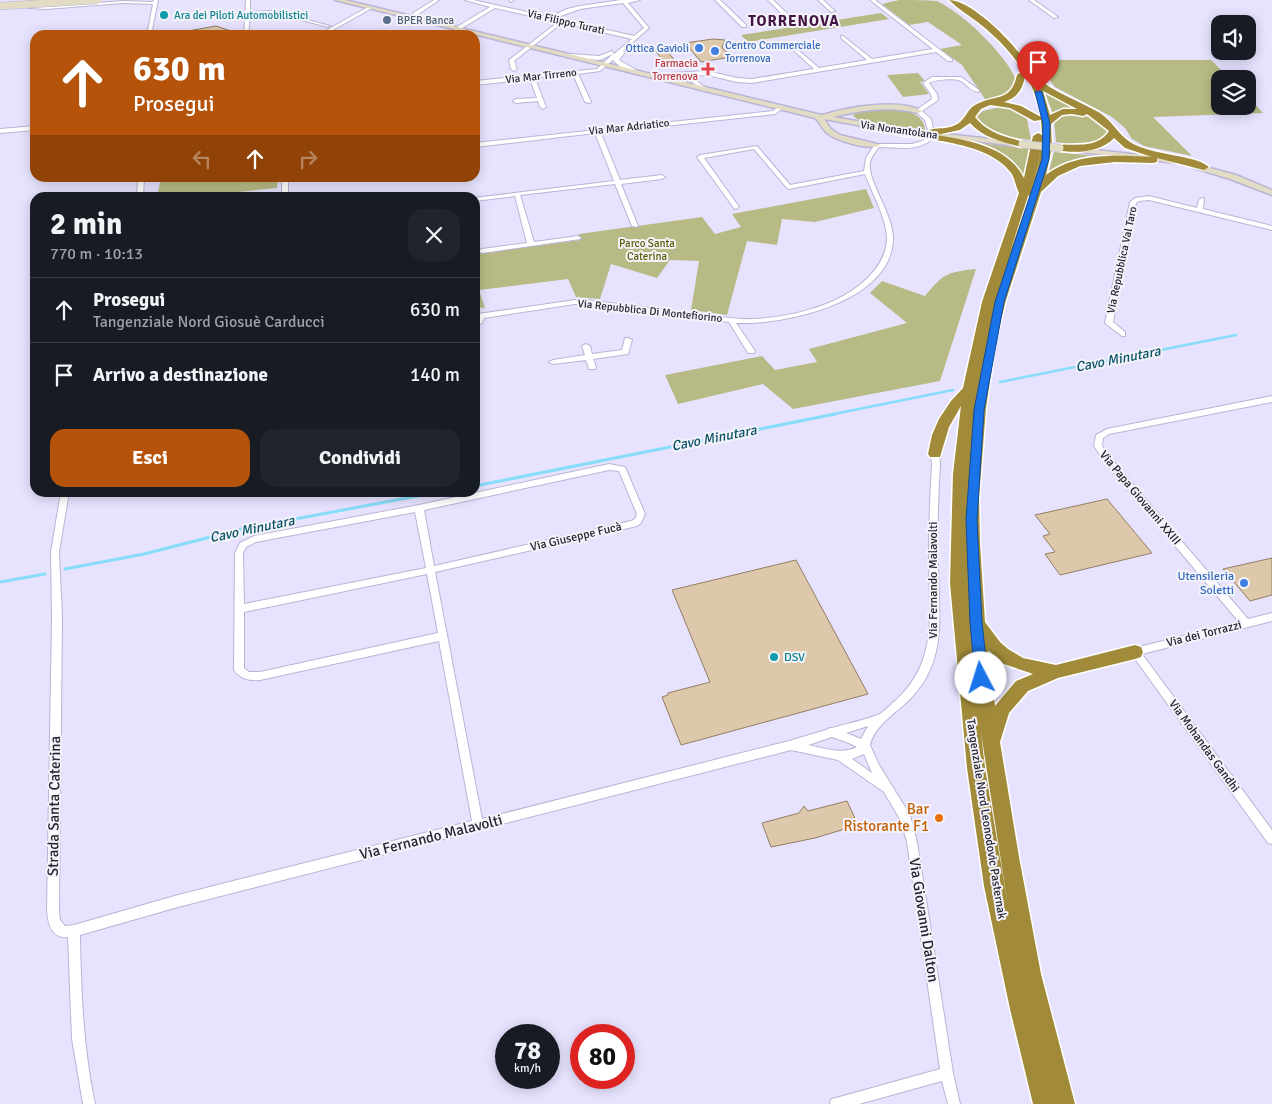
<!DOCTYPE html>
<html lang="it">
<meta charset="utf-8">
<style>
body{margin:0;font-family:Signika,sans-serif;background:#20242c;color:#f1f3f6;height:100vh;display:flex;flex-direction:column;font-size:19px;white-space:nowrap}
*{box-sizing:border-box;margin:0}
p{font-size:16px;color:#9ea1a6}
.icon{flex:none;width:28px;height:28px;fill:none;stroke:currentColor;stroke-width:2;stroke-linecap:round;stroke-linejoin:round}
.map{position:relative;flex:1;overflow:hidden}
.details{position:absolute;left:30px;top:192px;width:450px;height:305px;display:flex;flex-direction:column;background:#171b24;border-radius:15px;box-shadow:0 2px 12px #0003}
.details>*{flex:none}
.hud{position:absolute;left:30px;top:30px;width:450px;height:152px;border-radius:15px;box-shadow:0 2px 12px #0003;background:#b45309;color:#fff;overflow:hidden}
.buttons{position:absolute;left:1211px;top:15px;display:grid;gap:10px}
.buttons a{display:grid;place-items:center;width:45px;height:45px;border-radius:10px;background:#171b24;box-shadow:0 2px 12px #0003;font-size:25px}
.speed{position:absolute;left:495px;top:1024px;display:flex;gap:10px;font-size:25px;font-weight:700;text-align:center}
.speed>*{display:grid;place-content:center;width:65px;height:65px;border-radius:50%;background:#171b24;box-shadow:0 2px 12px #0003;line-height:1}
.speed small{font-size:12px;font-weight:400}
.speed .limit{border:8px solid #d22;background:#fff;color:#111}
.pin{position:absolute;display:grid;place-items:center;width:42px;height:42px;color:#fff;margin:-51px -21px;border-radius:50% 50% 50% 0;rotate:-45deg;box-shadow:0 0 5px #0007}
.pin .icon{rotate:45deg}
.me{position:absolute;width:55px;margin:-28px;rotate:355deg;stroke-linejoin:round;filter:drop-shadow(0 0 4px #0008)}
.turn{display:flex;align-items:center;gap:18px;height:105px;padding:0 20px;font-size:22px}
.turn .icon{width:65px;height:65px;stroke-width:2.5}
.turn b{display:block;font-size:35px;line-height:42px}
.lanes{display:flex;align-items:center;height:48px;padding:0 20px;background:#0003;justify-content:center;gap:25px;direction:ltr}
.lanes .off{opacity:.35}
.round{display:grid;place-items:center;flex:none;width:52px;height:52px;border-radius:15px;background:#20242c}
.headline{display:flex;align-items:center;justify-content:space-between;height:85px;padding:0 20px}
h1{font-size:30px;font-weight:800;line-height:38px}
.action{display:flex;gap:10px;margin-top:auto;padding:10px 20px}
.action a{flex:1;height:58px;border-radius:15px;background:#b45309;color:#fff;font-size:20px;font-weight:800;line-height:58px;text-align:center}
.action a+a{background:#20242c;color:#f1f3f6}
ul{padding:0;list-style:none}
li{display:flex;align-items:center;gap:15px;height:65px;padding:0 20px;border-top:1px solid #363941}
li div{flex:1}
li b{display:block;font-size:19px}
li em{font-style:normal}
.map>svg:first-child{display:block}
</style>
<div class="map">
<svg width="1272" height="1104" viewBox="0 0 1272 1104">
<rect width="100%" height="100%" fill="#e7e3ff"/>
<path fill="#b8ba85" d="M899 0C909 0 928 0 937 1 964 14 1008 56 1018 84L1013 92 987 102 962 65 940 49 962 45 928 22 909 25 882 4Z
M881 13 889 19 748 42 741 35Z
M1034 60H1211L1230 79H1220V106H1248V97L1263 113 1153 117 1192 156 1144 146 1132 139 1125 128 1112 117 1055 87Z
M918 73 925 81 920 82 929 94 903 97 887 75Z
M1045 93 1089 114H1053Z
M1005 106 1017 109 1026 114 1031 140 999 136 978 124 977 116 983 111Z
M865 110C883 110 924 105 925 130 902 128 872 130 853 116L856 112Z
M1069 114C1086 115 1100 118 1111 133L1108 139 1084 146 1056 142 1054 121 1058 117Z
M961 141 1032 149 1025 181C1013 156 985 150 961 141Z
M1054 152 1120 158 1075 164 1047 179Z
M161 178H278L277 188 189 197H157Z
M866 189 874 208 815 222 782 219 777 245 747 241 727 315 691 310 699 261 670 260 657 278 611 264 600 299 576 297 568 279 479 290 485 308 475 307V246L479 245 482 253 580 240 579 234 702 217 715 234 741 227 732 214Z
M976 269 940 381 793 409 763 384 678 404 665 375 762 356 775 370 817 362 809 349 907 323 870 293 882 281 925 296C943 274 947 272 976 269Z"/>
<g fill="none" stroke-linecap="round" stroke-linejoin="round">
<path stroke="#87dcf9" stroke-width="2.5" d="M1000 382 1236 335
M829 415 953 390"/>
<path stroke="#87dcf9" stroke-width="3" d="M475 486 835 414
M65 569 144 554 242 529 439 492
M0 582 45 574"/>
</g>
<path fill="#dec8ab" stroke="#937e63" d="M216 26 234 32 188 35V31Z
M713 39 725 40 722 47 731 57 701 62 685 43Z
M664 47 676 62 666 64 653 48Z
M1107 499 1152 553 1060 575 1045 554 1055 552 1043 536 1050 534 1035 515Z
M1272 558V595L1250 601 1223 569Z
M796 560 868 694 681 745 662 697 668 695V693L710 682 672 590Z
M847 801 858 825 815 838 771 847 762 823 799 813 804 806 808 811Z"/>
<g fill="none" stroke-linecap="round" stroke-linejoin="round">
<g stroke="#b9b4d5" stroke-width="2">
<path id="street" d="M154 0H158L151 35H147L153 4 123 3 46 9 29 8 27 7 29 6 46 7 123 1 153 2Z
M246 0H250V12L275 11 330 26 328 27 275 13 250 15 248 35H244Z
M434 0H439L417 15H413V13Z
M465 0H473L550 17 567 9 580 6 621 0H640L628 3 649 28 623 51 625 52 619 60 636 70V72C629 72 618 66 613 60L615 58 600 71 578 74 591 102 590 103 585 102 573 74 535 78 546 107 543 109 540 107 538 101 516 103 513 101 516 99 537 98 530 79 475 85V81L597 69 613 54 600 60 570 58 567 56 570 54 599 56 612 51 614 54 632 39 562 23 514 61 517 69 514 71 511 69 509 60 558 22 495 8 459 30H455V28L490 7ZM623 3 644 28 634 36 555 18 580 9Z
M509 0H513V1L511 2Z
M715 0H720L746 25V27H742Z
M768 0H773L792 18V20H788Z
M818 0H823L835 11 831 12Z
M870 0H875L952 59V61H948L936 52 752 83 737 82 707 75 690 76 706 88 707 89 704 91 684 76 654 78 651 76 654 74 707 71 737 78 752 79 814 69 789 46V44H791L819 68 867 60 841 38V36H843L872 59 933 49Z
M1029 0H1034L1058 17 1054 18Z
M368 7 372 8 324 35H318Z
M961 77 979 90V92C970 92 966 82 958 80 952 78 934 80 929 83L937 94 938 100 922 111 931 119 933 129 928 130 925 120 915 111 932 99 931 94 923 83 932 77Z
M781 105 784 107 783 108 775 114 601 133 620 180 662 175 665 177 662 179 621 184 638 226 637 227 632 226 615 184 520 195 534 242 578 236 581 238 580 239 482 253 479 251 482 249 527 243 515 196 475 201V198H474L614 181 595 133 475 147V143L773 111Z
M35 126V130L0 133V129Z
M929 137 931 138V140C916 152 896 147 879 147 875 152 871 157 870 163 867 181 894 215 893 239 892 302 785 325 736 323L755 351 754 353H748L729 322 587 304H575L484 318 482 323 475 326V321L478 314 575 300H587C625 305 663 310 701 314 718 316 736 320 754 319 790 317 833 307 861 284 875 272 886 258 887 239 887 219 872 193 865 174L789 189 787 188 754 149 704 158 739 207 736 209 734 208 697 157 700 155 757 146 790 185 864 171 866 158 875 144H912L922 141Z
M138 178H144L143 198H137Z
M282 178H288V198H282Z
M1149 196 1197 208 1199 199 1204 198 1203 209 1272 226V230L1149 200 1139 201 1136 203 1113 322 1125 332V336H1122L1105 323 1130 202 1135 198Z
M625 338H628L632 340 628 354 593 359 596 367 595 369H589L586 360 553 364 549 362 553 360 585 355 582 346 586 344 590 346 592 354 622 350Z
M1272 396V402L1109 434 1103 438 1102 446 1110 457 1248 619 1272 613V621L1142 654 1272 830V844L1268 843 1130 652 1132 649 1135 648 1239 622 1104 461 1094 446 1096 435 1107 429Z
M935 451 939 454 940 464C938 497 937 530 938 563 938 596 944 633 932 665 927 678 919 690 909 700 895 714 875 725 870 745L879 765 910 815 917 842 953 1073 960 1104H948L942 1081 859 1104H830L831 1099 836 1098 940 1069 907 842 901 821 884 792 838 760 791 750 178 907 80 935C81 992 83 1048 95 1104H83L72 1039 68 937C51 939 48 923 47 910L52 618 51 552 61 492H69L59 552 62 618 59 910 60 920 65 926 74 925 178 895 472 821 439 641 260 680C250 681 240 679 234 670L235 553 240 543 254 536 419 505 609 464 625 467 645 514 641 523 637 526 435 572 482 819 789 741 826 730 830 728H832C845 724 869 719 880 714 886 710 892 703 897 699 939 660 929 610 929 559 929 528 930 496 932 464L931 454ZM609 470 619 471 637 514 635 519 631 521 434 566 424 510ZM415 512 426 568 244 604 243 553 246 547 256 542ZM427 574 438 633 260 672H249L244 668V612ZM868 726 861 739 846 733ZM832 737 849 743 857 747C842 755 824 748 808 745ZM864 754 872 773 852 759Z"/>
</g>
<g stroke="#b9b4d5" stroke-width="3">
<path id="secondary" d="M335 0H345L817 114 823 115C845 107 901 98 922 111L918 113C886 106 864 110 833 117L892 127V131H889L824 119 831 129 840 135 881 145C871 151 836 141 827 133 822 129 820 122 815 118Z
M909 130 1018 142 1022 144 1018 146 912 134H909Z
M1069 147 1176 159 1180 161 1176 163 1072 151H1069Z
M1191 163 1236 175 1272 190V195L1230 179 1191 167Z"/>
</g>
<g stroke="#fff" stroke-width="3">
<path id="highway" d="M949 0C970 0 1007 37 1020 54 1025 60 1029 71 1035 76 1054 93 1078 100 1100 113 1112 121 1118 134 1130 142 1149 155 1197 155 1209 167L1204 170 1157 158V162L1153 163 1115 162 1080 166 1058 176 1041 192 1006 300 996 340 986 408 979 498 980 543 985 622 1000 642 1008 649 1023 658 1056 665 1135 645 1141 647 1143 652 1141 657 1135 659 1058 678 1028 691 1009 713 1000 742 1019 857 1041 974 1075 1104H1033L1010 1009 984 886 967 768 950 583 953 474 961 406 949 427 940 457H930L928 454 932 435 939 419 951 401 963 388 982 302 1019 193C1016 187 1015 180 1012 174 987 138 913 140 874 130L872 128 877 125 928 134 929 130C941 127 953 130 962 120 967 115 969 108 975 105 994 94 1011 103 1017 75L1021 72 1025 75C1023 89 1018 97 1004 102L1021 106 1041 117C1035 79 1010 48 980 24 970 16 958 9 949 0ZM1043 91 1077 109H1063L1050 115ZM990 105 1010 108 1034 121 1041 120 1042 135 1038 133 1033 136 1024 178C1008 146 967 140 936 135L960 130 970 123C983 138 1003 142 1022 147L1025 146V142C1006 137 987 133 975 117L981 109ZM1072 114 1083 116 1087 114 1109 131C1098 148 1078 144 1060 145L1057 146V150C1074 154 1102 152 1114 138L1125 148 1152 157C1117 155 1075 152 1046 175L1052 147 1051 124 1062 115ZM1042 140 1038 167 1030 194 1038 166ZM1030 195 1010 252 1028 196ZM988 650 1004 664 1033 674 1016 681 995 706ZM981 733 1008 906 985 768Z"/>
</g>
<use href="#street" fill="#fff" fill-rule="evenodd"/>
<use href="#secondary" fill="#e3dcc4" fill-rule="evenodd"/>
<use href="#highway" fill="#a18b3a" fill-rule="evenodd"/>
<g stroke="#b9b4d5" stroke-width="8" stroke-linecap="butt">
<path id="secondary-bridge" d="M0 6 98 0
M1022 144 1060 148"/>
</g>
<use href="#secondary-bridge" stroke="#e3dcc4" stroke-width="7"/>
</g>
<path fill="#1a73e8" stroke="#114b97" d="M1038 90 1042 92 1050 124 1049 159 1004 302 984 410 977 520 982 622 988 678 986 682 981 684 977 682 975 678 970 622 966 520 974 410 995 302 1042 159 1043 124 1035 92Z"/>
<g fill="#0f9aa8" stroke="#f4f3fa" stroke-width="2">
<circle cx="164" cy="15" r="5"/>
<circle cx="774" cy="657" r="5"/>
</g>
<circle fill="#5c6f8a" stroke="#f4f3fa" stroke-width="2" cx="387" cy="20" r="5"/>
<g fill="#3f7fe0" stroke="#f4f3fa" stroke-width="2">
<circle cx="699" cy="48" r="5"/>
<circle cx="715" cy="51" r="5"/>
<circle cx="1244" cy="583" r="5"/>
</g>
<path fill="#e0444e" stroke="#f4f3fa" stroke-width="2" d="M705.5 61.5h5v5h5v5h-5v5h-5v-5h-5v-5h5z"/>
<circle fill="#e8710a" stroke="#f4f3fa" stroke-width="2" cx="939" cy="818" r="5"/>
<g text-anchor="middle" dominant-baseline="central" stroke-width="4" stroke-linejoin="round" paint-order="stroke">
<g font-size="11" fill="#0d838f" stroke="#f4f3fa" text-anchor="start">
<text x="174" y="15">Ara dei Piloti Automobilistici</text>
</g>
<g font-size="11" fill="#4e5e75" stroke="#f4f3fa" text-anchor="start">
<text x="397" y="20">BPER Banca</text>
</g>
<g font-size="11" fill="#262430" stroke="#f4f3fa">
<text transform="translate(566 22) rotate(13)">Via Filippo Turati</text>
<text transform="translate(541 76) rotate(-6)">Via Mar Tirreno</text>
<text transform="translate(629 127) rotate(-6)">Via Mar Adriatico</text>
<text transform="translate(899 130) rotate(8)">Via Nonantolana</text>
<text transform="translate(1122 260) rotate(-78)">Via Repubblica Val Taro</text>
<text transform="translate(650 311) rotate(6)">Via Repubblica Di Montefiorino</text>
</g>
<g font-size="11" fill="#366cbe" stroke="#f4f3fa" text-anchor="start">
<text x="725" y="45">Centro Commerciale<tspan x="725" dy="13">Torrenova</tspan></text>
<text x="689" y="48" text-anchor="end">Ottica Gavioli</text>
</g>
<g font-size="11" fill="#be3a42" stroke="#f4f3fa" text-anchor="end">
<text x="698" y="63">Farmacia<tspan x="698" dy="13">Torrenova</tspan></text>
</g>
<g font-size="11" fill="#5b5c07" stroke="#f4f3fa">
<text x="647" y="243">Parco Santa<tspan x="647" dy="13">Caterina</tspan></text>
</g>
<g font-size="12" fill="#262430" stroke="#f4f3fa">
<text transform="translate(1140 498) rotate(50)">Via Papa Giovanni XXIII</text>
<text transform="translate(576 537) rotate(-13)">Via Giuseppe Fucà</text>
<text transform="translate(933 580) rotate(-90)">Via Fernando Malavolti</text>
<text transform="translate(1204 634) rotate(-14)">Via dei Torrazzi</text>
<text transform="translate(1204 746) rotate(54)">Via Mohandas Gandhi</text>
<text transform="translate(986 819) rotate(81)">Tangenziale Nord Leonodovic Pasternak</text>
</g>
<g font-size="12" fill="#366cbe" stroke="#f4f3fa" text-anchor="end">
<text x="1234" y="576">Utensileria<tspan x="1234" dy="14">Soletti</tspan></text>
</g>
<g font-size="12" fill="#0d838f" stroke="#f4f3fa" text-anchor="start">
<text x="784" y="657">DSV</text>
</g>
<g font-size="14" font-style="italic" fill="#0b5468" stroke="#f4f3fa">
<text transform="translate(1118 359) rotate(-11)">Cavo Minutara</text>
<text transform="translate(714 438) rotate(-11)">Cavo Minutara</text>
<text transform="translate(252 529) rotate(-12)">Cavo Minutara</text>
</g>
<g font-size="15" font-weight="bold" letter-spacing="1" fill="#441444" stroke="#f4f3fa">
<text x="794" y="21">TORRENOVA</text>
</g>
<g font-size="15" fill="#262430" stroke="#f4f3fa">
<text transform="translate(54 806) rotate(-89)">Strada Santa Caterina</text>
<text transform="translate(431 837) rotate(-14)">Via Fernando Malavolti</text>
<text transform="translate(924 920) rotate(81)">Via Giovanni Dalton</text>
</g>
<g font-size="15" fill="#c56008" stroke="#f4f3fa" text-anchor="end">
<text x="929" y="809">Bar<tspan x="929" dy="17">Ristorante F1</tspan></text>
</g>
</g>
</svg>
<div class="buttons">
<a><svg class="icon" aria-label="sound" viewBox="0 0 24 24"><path d="M4 9h4l5-4v14l-5-4H4zM17 9q2 3 0 6"/></svg></a>
<a><svg class="icon" aria-label="layers" viewBox="0 0 24 24"><path d="M12 4l9 5-9 5-9-5zM3 14l9 5 9-5"/></svg></a>
</div>
<div class="speed"><div>78<small>km/h</small></div><div class="limit">80</div></div>
<div class="pin" style="left:1038px;top:92px;background:#d93025"><svg class="icon" aria-label="arrive" viewBox="0 0 24 24"><path d="M6 21V4h12l-3 4 3 4H6"/></svg></div>
<svg class="me" style="left:981px;top:678px" viewBox="-20 -20 40 40"><circle r="19" fill="#fff"/><path d="M0-13L10 11 0 6-10 11z" fill="#1a73e8"/></svg>
<div class="hud">
<div class="turn"><svg class="icon" aria-label="ahead" viewBox="0 0 24 24"><path d="M12 20V5M6 11l6-6 6 6"/></svg><div><b>630 m</b>Prosegui</div></div>
<div class="lanes"><svg class="icon off" aria-label="left" viewBox="0 0 24 24"><path d="M17 20v-9H6M10 6l-5 5 5 5"/></svg><svg class="icon" aria-label="ahead" viewBox="0 0 24 24"><path d="M12 20V5M6 11l6-6 6 6"/></svg><svg class="icon off" aria-label="right" viewBox="0 0 24 24"><path d="M7 20v-9h11M14 6l5 5-5 5"/></svg></div>
</div>
<section class="details">
<div class="headline"><div><h1>2 min</h1><p>770 m · 10:13</p></div><a class="round"><svg class="icon" aria-label="close" viewBox="0 0 24 24"><path d="M6 6l12 12M18 6L6 18"/></svg></a></div>
<ul>
<li><svg class="icon" aria-label="ahead" viewBox="0 0 24 24"><path d="M12 20V5M6 11l6-6 6 6"/></svg><div><b>Prosegui</b><p>Tangenziale Nord Giosuè Carducci</p></div><em>630 m</em></li>
<li><svg class="icon" aria-label="arrive" viewBox="0 0 24 24"><path d="M6 21V4h12l-3 4 3 4H6"/></svg><div><b>Arrivo a destinazione</b></div><em>140 m</em></li>
</ul>
<div class="action"><a>Esci</a><a>Condividi</a></div>
</section>
</div>
